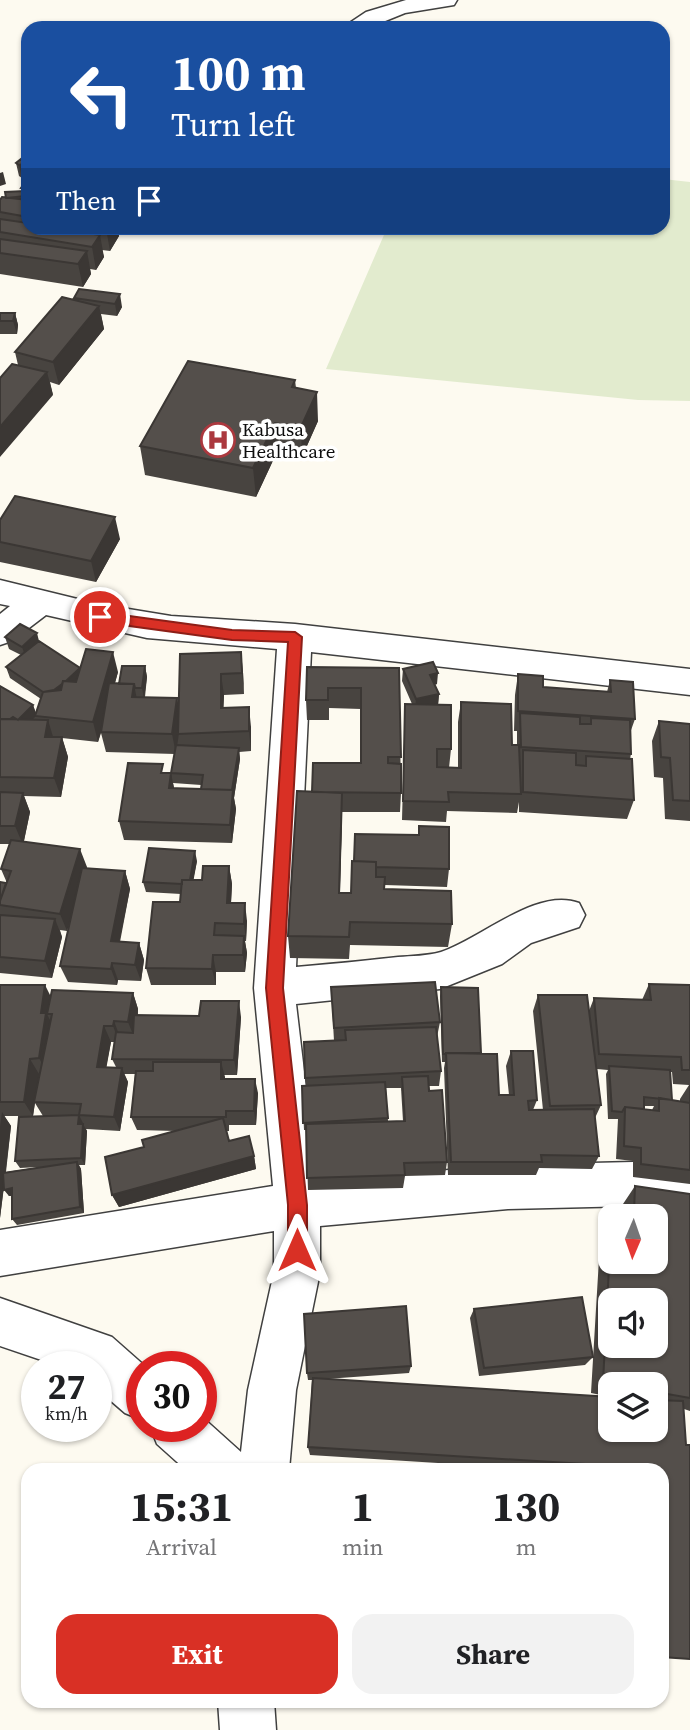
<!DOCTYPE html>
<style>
body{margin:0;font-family:"Source Serif 4",serif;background:#f2f2f2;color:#202124;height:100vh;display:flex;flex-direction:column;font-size:26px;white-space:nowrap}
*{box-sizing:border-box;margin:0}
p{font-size:23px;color:#757577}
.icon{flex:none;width:38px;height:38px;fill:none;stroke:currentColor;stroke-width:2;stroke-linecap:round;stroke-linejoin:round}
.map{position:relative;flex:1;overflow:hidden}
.panel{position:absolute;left:21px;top:1463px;width:648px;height:245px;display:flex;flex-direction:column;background:#fff;border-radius:21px;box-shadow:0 2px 5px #0004}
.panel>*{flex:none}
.hud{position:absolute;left:21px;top:21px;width:649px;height:214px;border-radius:21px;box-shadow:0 2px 5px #0004;background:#1a4fa0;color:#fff;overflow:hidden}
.needle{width:46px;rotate:182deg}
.controls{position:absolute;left:598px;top:1204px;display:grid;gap:14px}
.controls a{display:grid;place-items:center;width:70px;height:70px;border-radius:14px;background:#fff;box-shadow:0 2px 5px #0004;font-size:35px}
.speed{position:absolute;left:21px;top:1351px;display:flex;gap:14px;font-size:35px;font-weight:700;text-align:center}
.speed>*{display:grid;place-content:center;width:91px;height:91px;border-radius:50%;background:#fff;box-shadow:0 2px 5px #0004;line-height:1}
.speed small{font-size:18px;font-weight:400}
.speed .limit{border:10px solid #d22;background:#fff;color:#111}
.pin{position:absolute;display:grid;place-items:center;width:60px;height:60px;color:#fff;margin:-30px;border:4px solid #fff;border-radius:50%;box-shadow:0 2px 7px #0007}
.me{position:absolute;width:77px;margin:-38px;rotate:0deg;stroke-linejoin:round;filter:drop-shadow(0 0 5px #0008)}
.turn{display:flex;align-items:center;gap:24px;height:147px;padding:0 35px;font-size:32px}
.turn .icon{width:91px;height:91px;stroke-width:2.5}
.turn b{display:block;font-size:49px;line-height:60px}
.then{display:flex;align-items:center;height:66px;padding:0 35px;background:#0003;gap:14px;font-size:26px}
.eta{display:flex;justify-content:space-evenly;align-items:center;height:119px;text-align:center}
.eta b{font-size:42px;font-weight:700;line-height:49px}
.action{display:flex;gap:14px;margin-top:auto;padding:14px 35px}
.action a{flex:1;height:80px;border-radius:21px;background:#d93025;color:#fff;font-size:28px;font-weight:700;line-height:80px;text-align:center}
.action a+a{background:#f2f2f2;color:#202124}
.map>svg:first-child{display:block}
</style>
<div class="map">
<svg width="690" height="1730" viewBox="0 0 690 1730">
<rect width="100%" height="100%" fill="#fdfaf0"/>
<path fill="#e2ebce" d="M663 179 690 182V401L638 400 326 369 387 228H663Z"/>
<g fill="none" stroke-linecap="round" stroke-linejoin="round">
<g stroke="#404040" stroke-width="3">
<path id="minor" d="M406 0H457L454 5 405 13 368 28H342L366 12Z
M0 580 98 604 171 616 295 624 690 669V695L311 652 296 967C330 964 364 961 398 957 411 956 428 956 441 952 481 939 536 887 579 903L585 915 579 927 531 943 502 964 440 989 296 1004 317 1181 508 1165 633 1162 690 1172V1216L633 1206 508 1209 320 1226V1272L296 1390 289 1470H186L157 1444 150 1426H201V1416L241 1452 248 1390 274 1272V1231L0 1276V1230L273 1186 254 988 277 649 147 638 46 615 12 641 0 645V614L10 606 0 604Z
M0 1298 112 1337 146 1367H142V1420L125 1413 96 1388V1367H62L0 1346Z
M218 1701H274L276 1730H220Z"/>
</g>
<use href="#minor" fill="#fff" fill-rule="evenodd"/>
</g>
<path fill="#484440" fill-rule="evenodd" d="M16 163H28V176L22 178 19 176Z
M28 182V228H118L119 236 110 251 102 250 104 257 96 270 90 269 91 274 83 287 0 274V200L21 191V188Z
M79 289 122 307 117 316 101 314 104 329 59 385 50 382 53 395 18 365 15 352 74 300V298Z
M0 313H15L18 325 17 334H0Z
M295 380 296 388 318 421 302 457 277 452 256 497 145 475 140 446Z
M0 520 120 539 96 582 0 562Z
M5 637 39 641 80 668 118 672 115 683 119 684 145 666 147 677 145 697 177 698 179 708 180 654 243 672 244 694 224 695 223 707 251 727V751L239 752 240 759 234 798 236 809 232 843 124 840 119 821 165 773H171L174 788 201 789V785L173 783 171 773 175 754 106 752 101 733 98 742 62 738 68 757 61 797 24 796 30 812 24 841 87 867 86 869 125 871 130 889 120 942 139 943 144 960 141 981 118 980 117 985 68 982 60 966 71 917 67 931 60 930 62 937 52 978 0 973V882L7 883 1 869 10 844H0V686L33 705 36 714 41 699 10 678 6 667 21 655 9 649Z
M307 667 399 668 401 793 400 812H342L340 893H351L354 861 418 835 419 826 449 869 447 887 385 885 384 889 452 924 448 947 350 945 349 959 290 958 288 936 312 792 360 763 361 709 329 708V720H307L306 700Z
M403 669 437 684 434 685 439 694 438 705 451 749 449 768H458V722L461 702 512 745H517V731H514L515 695 518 674 543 687 607 692 610 680 635 719 630 733 631 754 630 759 634 800 627 819 519 812V802L517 813 447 811 446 822 402 820 405 704H412L402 681Z
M659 721 690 724V821L665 819 663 778 654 777 652 741Z
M197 861 193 880H202L229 866 232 884 231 903 247 921 246 941H245L247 953 245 972H216V985H151L146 968 180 902 181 894 146 892 143 882Z
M649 984 690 985V1184L633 1177V1161L616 1159 618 1119H608L606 1074 608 1070 597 1069 601 1105 595 1118 599 1156 592 1169 539 1168 536 1175H448L444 1068 445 1062H442L440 996 441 987 481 1053 499 1095H509L506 1066 511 1051 537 1100 533 1110H543L533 1011 538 995 589 1011 594 998 642 1000ZM670 1072H672L673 1084 689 1085 680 1099V1101L672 1100ZM644 1106H654L652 1110 644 1109Z
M0 985 50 996 133 993 138 1009V1015L241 1017 237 1075H224L225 1079 258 1093 256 1125H229V1131H226L229 1141 254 1156 256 1169 119 1207 112 1195 144 1147 176 1131 137 1130 131 1117 135 1074H124L128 1082 120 1131 86 1129 80 1117 87 1131 85 1165H79L81 1169 84 1213 17 1225 12 1219V1196H9L4 1187 0 1218ZM111 1042H115L112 1059 116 1067H106ZM35 1103 43 1116 15 1161 20 1168 39 1167 6 1172 11 1126 4 1116H33Z
M331 987 440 1022 437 1037 441 1071 439 1086H429L447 1162 445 1175 405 1176 403 1188 308 1190 306 1130H304L302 1086H306L305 1078 334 1041ZM386 1088H401L403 1121H388Z
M635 1186 690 1194V1411L684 1409 662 1470H549L310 1455 308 1447 312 1380H308L307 1373 411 1366 409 1373 326 1379 656 1430V1384H611V1397L591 1393 601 1225 612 1208 623 1210V1204ZM611 1216H656L611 1262Z
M474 1309 593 1357 585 1365 479 1376 470 1318Z"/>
<path fill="#3b3734" d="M28 163V176L22 178 19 165Z
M3 172 6 184 0 186V173Z
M106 228H118L119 236 110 251Z
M100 235 104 257 96 270 92 247Z
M87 251 91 274 83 287 78 264Z
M120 294 122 307 117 316 115 304Z
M99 306 104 329 59 385 53 362Z
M15 313 18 325 17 334 13 321Z
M47 372 53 395 0 457V427Z
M317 392 318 421 302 457 301 427Z
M275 423 277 452 256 497 253 468Z
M115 517 120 539 96 582 91 561Z
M37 633 40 645 26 658 22 647Z
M113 652 118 672 98 742 93 722Z
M241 652 243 672 244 694 242 673Z
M145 666 147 677 144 699 142 688Z
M81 668 84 680 48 696Z
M438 673 437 684 429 686 430 675Z
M221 674 224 695 223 728 221 708Z
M134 684 138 705 132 697Z
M439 694 438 705 415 710 416 699Z
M177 698 181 719 176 754 172 734Z
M33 705 37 716H35V717L22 731 18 720Z
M249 707 251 727V751L249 731Z
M48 720 54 740 45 737Z
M62 737 68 757 61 797 54 778Z
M239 748 240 759 234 798 236 809 232 843 230 825 232 795Z
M171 773 175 793 169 788Z
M23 793 30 812 23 845 15 826Z
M342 793V818L339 916V893Z
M80 849 87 867 67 931 60 914Z
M195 851 197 861 191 894 189 884Z
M229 866 232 884 230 921 227 903Z
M125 871 130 889 116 958 111 941Z
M245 903 247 921 246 941 244 924Z
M55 919 62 937 52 978 45 961Z
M244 936 247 953 245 972 243 955Z
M139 943 144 960 141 981 135 965Z
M213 955 216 972V985L212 969Z
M112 963 118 980 117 985 111 969Z
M45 985 53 1001 47 1014 54 1028 47 1073 39 1058 41 1013Z
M133 993 138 1009 134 1037 128 1022Z
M239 1001 241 1017 237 1075 234 1060Z
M114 1021 120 1037 119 1042 113 1026Z
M104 1026 111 1042 104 1081 97 1067Z
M30 1059 39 1074 33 1116 24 1102Z
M221 1062 225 1077 224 1093 221 1079Z
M122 1068 128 1082 120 1131 114 1117Z
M255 1079 258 1093 256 1125 254 1111Z
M2 1112 11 1126 0 1218V1127Z
M79 1115 83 1123 82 1131 78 1124Z
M83 1124 87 1131 85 1165 81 1158Z
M254 1156 256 1169 119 1207 112 1195Z
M77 1162 81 1169 84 1213 80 1207Z
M12 1188 17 1195 9 1196 4 1190Z"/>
<path fill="#544f4b" stroke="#3b3734" stroke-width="2" fill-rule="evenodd" d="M21 159 28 163 19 165 16 163Z
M26 181 28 182V189L21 188Z
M25 191 26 196 6 198 5 192Z
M2 197 28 200V217L0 212V200Z
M0 219 28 223V228H55L100 235 92 247 0 232Z
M0 239 87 251 78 264 0 253Z
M79 289 120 294 115 304 74 298Z
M62 297 99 306 53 362 15 352Z
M0 313H15L13 321H0Z
M188 361 295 380 292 387 317 392 301 427 275 423 253 468 140 446Z
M12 364 47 372 0 427V378Z
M15 496 115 517 91 561 0 542V520Z
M20 624 37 633 22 647 5 637Z
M39 641 80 668 66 681H63L62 684 54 690 43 692 6 667Z
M86 649 113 652 93 722 35 716 43 692 61 690 63 681 76 682Z
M241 652 242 673 221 674V708L249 707V731L178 734 180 654Z
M433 662 438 673 430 675 439 694 416 699 403 669Z
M122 666H145L142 688H135L134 684H119Z
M307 667 399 668 401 757H388V763L401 764V793L312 792 313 763H361V688H328V700H306Z
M518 674 543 676V687L611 692 610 680 633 682 635 719 518 711Z
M109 683 134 684 132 697 177 698 172 734 101 732Z
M0 686 33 705 18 720 13 717 10 719H0Z
M461 702 511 704 512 745H519L521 794 448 792 449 802 403 801 405 704 451 705V749H437V767L461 768Z
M520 713 580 717V724H591V718L630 720 631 754 521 747Z
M0 719 48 720 45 737H62L54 778 0 777Z
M659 721 690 724V801L673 800 670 758 661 757Z
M176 745 239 748 232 790 201 789 203 775 171 773Z
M523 750 576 753V765L586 766V756L632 759 634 800 523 792Z
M128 763 163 764 161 773H171L169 788 233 790 230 825 119 821Z
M297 791 342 793 339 893H351L352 861 376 862V877H385L384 889 451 891 452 924 350 922 349 937 288 936Z
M0 792 23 793 15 826H0Z
M419 826 449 827V869L376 867V862L354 861 355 834 419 835Z
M11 840 80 849 60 914 0 905V901L11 871 1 869Z
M149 848 195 851 190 880H182V884L143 882Z
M203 866H229L227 903H245L244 924 215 923 214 935 244 936 243 955H213L212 969 146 968 153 902H180L182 880H202Z
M82 868 125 871 111 941 139 943 135 965 112 963 111 969 60 966Z
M0 882 6 883 0 901Z
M0 915 55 919 45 961 0 957Z
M435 982 440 1022 334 1028 331 987Z
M649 984 690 985V1070H682L681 1057 599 1054 594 998 651 1000Z
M0 985H45L41 1013H46L39 1058 30 1059 24 1102H0Z
M441 987 478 988 481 1053H446V1054H443Z
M52 990 133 993 128 1022 114 1021 113 1026H104L97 1067 122 1068 114 1117 79 1115 81 1104 34 1102 52 1014H47Z
M538 995H587L601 1105 550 1106Z
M201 1001H239L234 1060 112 1059 116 1032 133 1033 134 1015 199 1016Z
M436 1027 441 1071 305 1078 304 1042 346 1040 345 1030Z
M511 1051H533L537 1100 528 1101 529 1110 594 1109 599 1156 541 1155 542 1162H451L446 1053 497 1054 499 1095H514Z
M153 1062H221V1079H255L254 1111H226V1117H131L136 1071H153Z
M609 1066 670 1070 672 1100 644 1097V1109L625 1107 622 1112 612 1111Z
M428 1076 429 1091 442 1090 447 1162 404 1163 405 1175 307 1178 306 1124 405 1121 402 1077Z
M385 1082 388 1118 303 1123 302 1086Z
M690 1085V1170L641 1164V1148L624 1146 625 1107 659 1111V1098L690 1103Z
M79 1115 78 1124H83L81 1158 15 1161 19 1117Z
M223 1118 229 1141 249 1136 254 1156 112 1195 105 1157 144 1147 142 1140Z
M77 1162 80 1207 12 1219V1188L4 1190 3 1173Z
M635 1186 690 1194V1398L656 1392V1384H613L603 1382 611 1229V1262H656V1216H611L612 1208 634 1212ZM611 1300H656V1346H611Z
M582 1297 593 1357 484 1368 474 1309Z
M406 1306 411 1366 307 1373 304 1314Z
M313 1378 611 1397V1430H656V1400L683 1401 686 1445H690V1659L662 1657V1470H617V1466L308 1447Z"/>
<path fill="#d93025" stroke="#8d1f18" stroke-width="2" d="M100 612 232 630 295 632 302 637 283 988 307 1205V1250L304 1256 297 1259 291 1256 288 1250V1205L266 988 288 642 232 640 100 622 93 617Z"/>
<defs>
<g id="hospital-ring" transform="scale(1.75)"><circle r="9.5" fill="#fff" stroke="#ab383e" stroke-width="1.5"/><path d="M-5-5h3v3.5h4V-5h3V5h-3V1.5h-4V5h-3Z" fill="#ab383e"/></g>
</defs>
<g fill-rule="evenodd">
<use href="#hospital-ring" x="218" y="440"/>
</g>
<g text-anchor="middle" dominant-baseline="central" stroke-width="7" stroke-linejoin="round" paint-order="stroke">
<g font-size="19" fill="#0d0d0d" stroke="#fff" text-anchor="start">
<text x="242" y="429">Kabusa<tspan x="242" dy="22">Healthcare</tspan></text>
</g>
</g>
</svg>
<div class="controls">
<a><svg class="needle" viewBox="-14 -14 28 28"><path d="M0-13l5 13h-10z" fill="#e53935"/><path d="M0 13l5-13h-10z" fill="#757577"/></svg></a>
<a><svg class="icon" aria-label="sound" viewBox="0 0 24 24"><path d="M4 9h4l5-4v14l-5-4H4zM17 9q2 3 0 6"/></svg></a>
<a><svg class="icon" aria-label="layers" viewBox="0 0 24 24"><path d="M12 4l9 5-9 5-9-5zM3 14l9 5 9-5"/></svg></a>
</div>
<div class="speed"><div>27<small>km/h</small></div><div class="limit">30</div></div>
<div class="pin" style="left:100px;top:617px;background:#d93025"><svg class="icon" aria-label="arrive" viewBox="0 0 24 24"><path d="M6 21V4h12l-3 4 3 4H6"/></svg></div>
<svg class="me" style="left:297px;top:1250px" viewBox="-20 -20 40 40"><path d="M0-17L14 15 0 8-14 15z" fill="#d93025" stroke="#fff" stroke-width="4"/></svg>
<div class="hud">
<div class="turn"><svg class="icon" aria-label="left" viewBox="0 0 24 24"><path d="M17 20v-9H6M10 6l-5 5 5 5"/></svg><div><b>100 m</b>Turn left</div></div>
<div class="then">Then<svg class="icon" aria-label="arrive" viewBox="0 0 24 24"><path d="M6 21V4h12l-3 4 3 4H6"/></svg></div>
</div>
<section class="panel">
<div class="eta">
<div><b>15:31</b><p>Arrival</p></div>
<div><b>1</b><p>min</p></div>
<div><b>130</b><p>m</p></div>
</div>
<div class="action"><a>Exit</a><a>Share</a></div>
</section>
</div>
